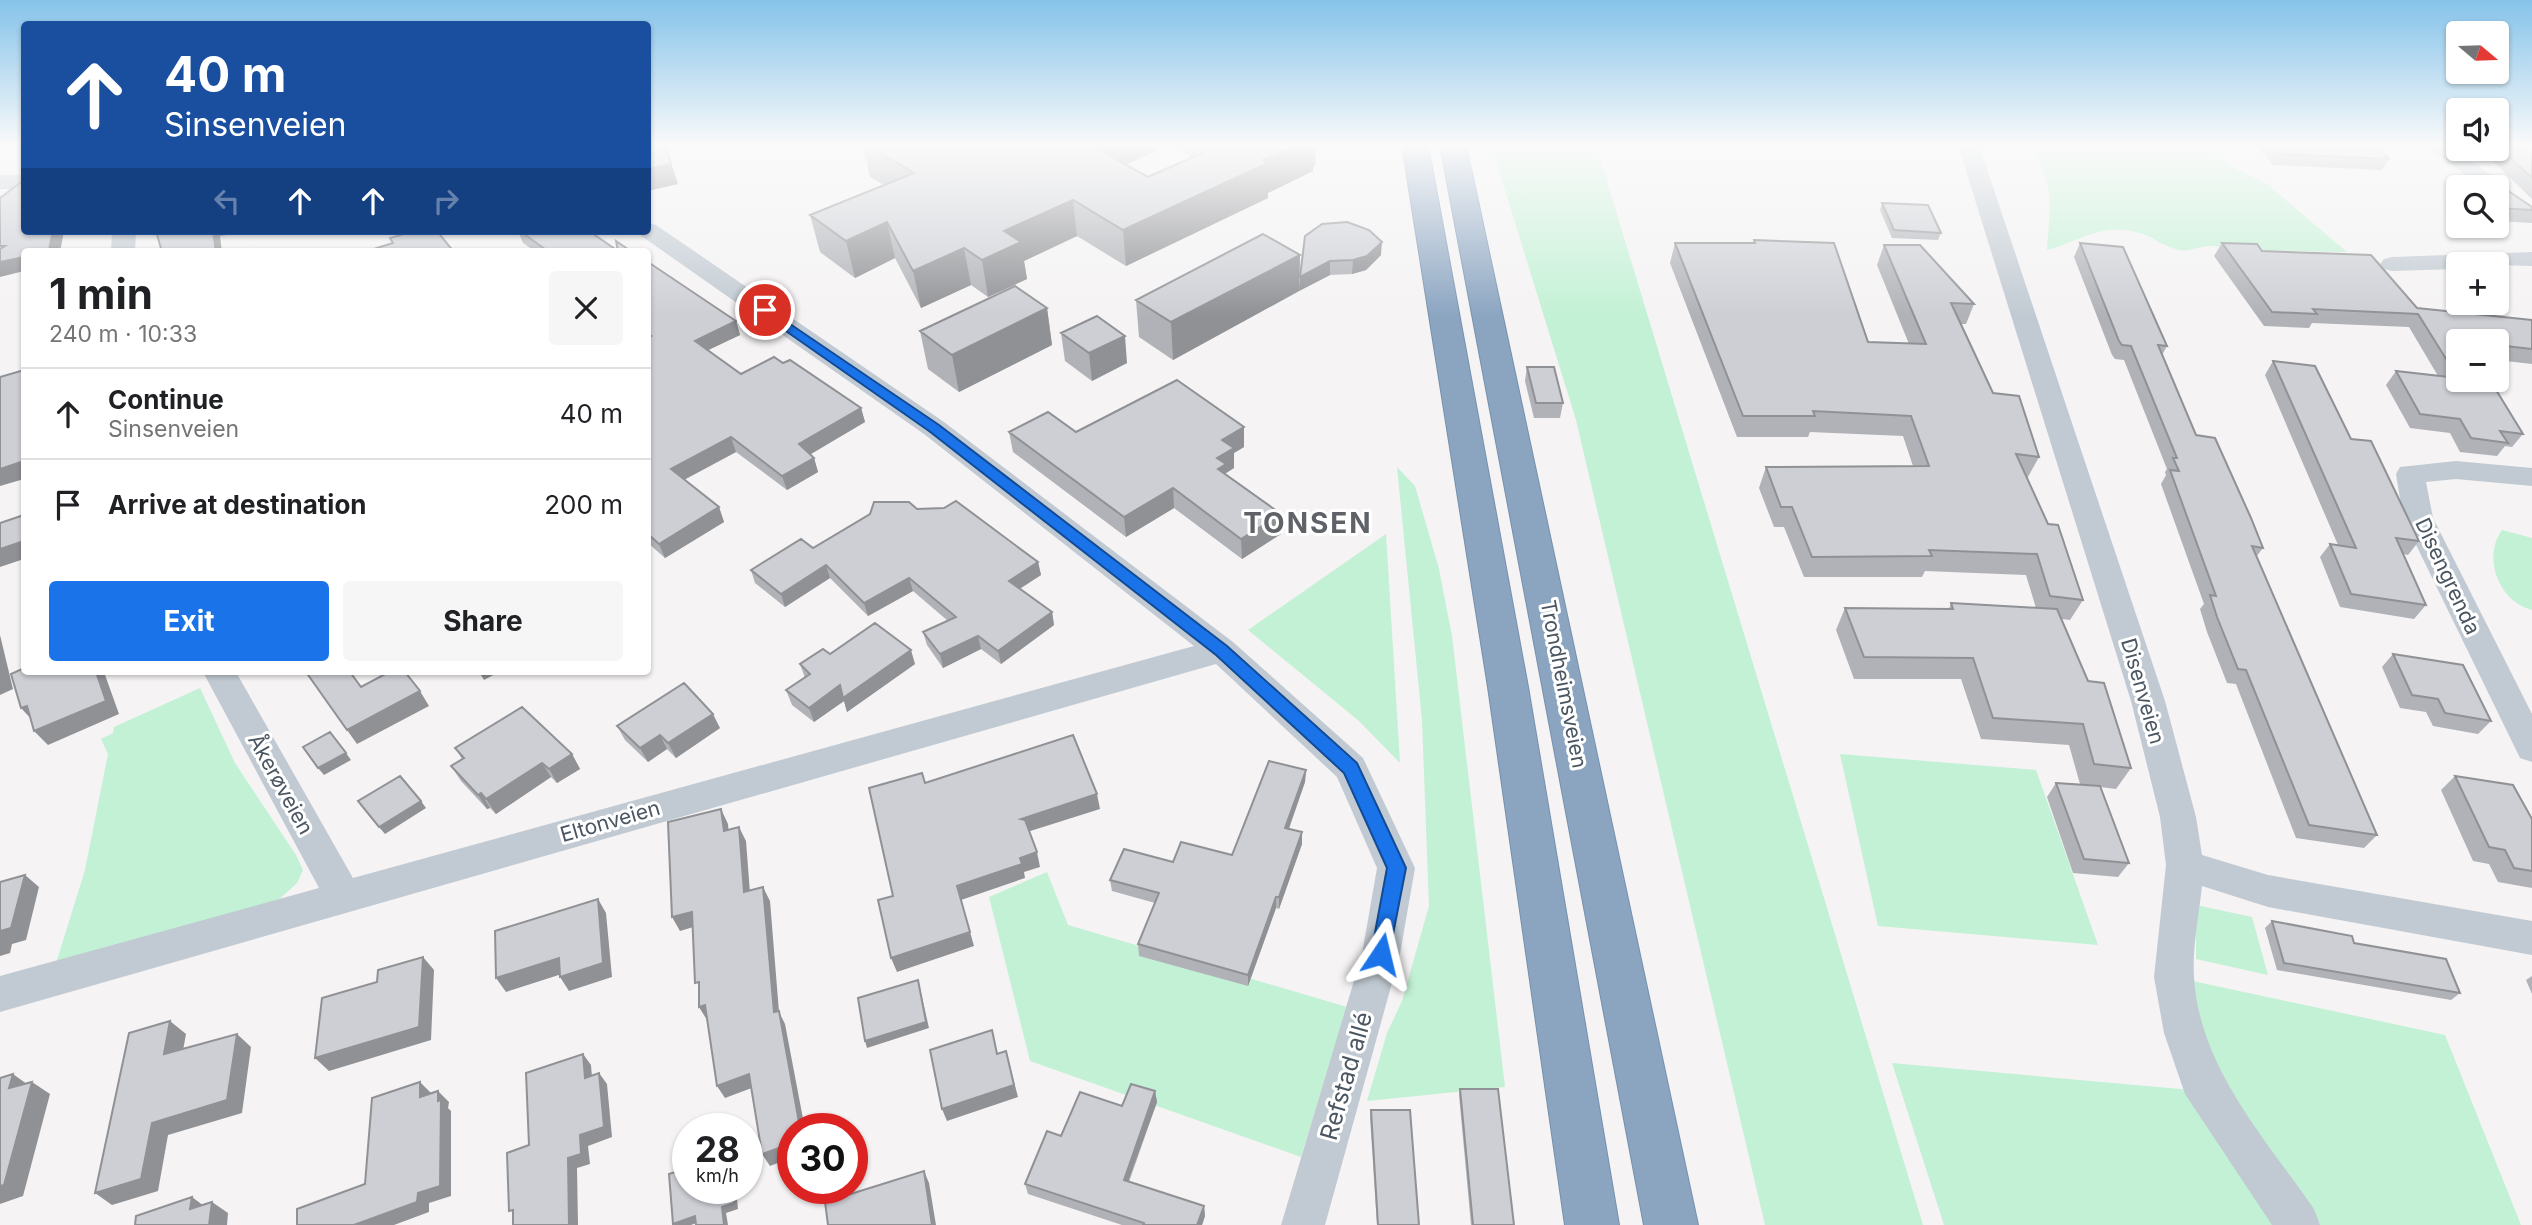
<!DOCTYPE html>
<meta charset="utf-8">
<style>
body{margin:0;font-family:Inter,sans-serif;background:#f6f6f6;color:#202124;height:100vh;display:flex;flex-direction:column;font-size:26px;white-space:nowrap}
*{box-sizing:border-box;margin:0}
p{font-size:23px;color:#757577}
.icon{flex:none;width:38px;height:38px;fill:none;stroke:currentColor;stroke-width:2;stroke-linecap:round;stroke-linejoin:round}
.map{position:relative;flex:1;overflow:hidden}
.drawer{position:absolute;left:21px;top:248px;width:630px;height:427px;display:flex;flex-direction:column;background:#fff;border-radius:7px;box-shadow:0 2px 5px #0004}
.drawer>*{flex:none}
.hud{position:absolute;left:21px;top:21px;width:630px;height:214px;border-radius:7px;box-shadow:0 2px 5px #0004;background:#1a4fa0;color:#fff;overflow:hidden}
.needle{width:46px;rotate:109deg}
.buttons{position:absolute;left:2446px;top:21px;display:grid;gap:14px}
.buttons a{display:grid;place-items:center;width:63px;height:63px;border-radius:7px;background:#fff;box-shadow:0 2px 5px #0004;font-size:35px}
.speed{position:absolute;left:672px;top:1113px;display:flex;gap:14px;font-size:35px;font-weight:700;text-align:center}
.speed>*{display:grid;place-content:center;width:91px;height:91px;border-radius:50%;background:#fff;box-shadow:0 2px 5px #0004;line-height:1}
.speed small{font-size:18px;font-weight:400}
.speed .limit{border:10px solid #d22;background:#fff;color:#111}
.pin{position:absolute;display:grid;place-items:center;width:60px;height:60px;color:#fff;margin:-30px;border:4px solid #fff;border-radius:50%;box-shadow:0 2px 7px #0007}
.me{position:absolute;width:77px;margin:-38px;rotate:10deg;stroke-linejoin:round;filter:drop-shadow(0 0 5px #0008)}
.turn{display:flex;align-items:center;gap:24px;height:147px;padding:0 28px;font-size:32px}
.turn .icon{width:91px;height:91px;stroke-width:2.5}
.turn b{display:block;font-size:49px;line-height:60px}
.lanes{display:flex;align-items:center;height:66px;padding:0 28px;background:#0003;justify-content:center;gap:35px;direction:ltr}
.lanes .off{opacity:.35}
.round{display:grid;place-items:center;flex:none;width:74px;height:74px;border-radius:7px;background:#f6f6f6}
.head{display:flex;align-items:center;justify-content:space-between;height:119px;padding:0 28px}
h1{font-size:42px;font-weight:700;line-height:52px}
.button{display:flex;gap:14px;margin-top:auto;padding:14px 28px}
.button a{flex:1;height:80px;border-radius:7px;background:#1a73e8;color:#fff;font-size:28px;font-weight:700;line-height:80px;text-align:center}
.button a+a{background:#f6f6f6;color:#202124}
ul{padding:0;list-style:none}
li{display:flex;align-items:center;gap:21px;height:91px;padding:0 28px;border-top:2px solid #e0e0e0}
li div{flex:1}
li b{display:block;font-size:26px}
li em{font-style:normal}
.map>svg:first-child{display:block}
</style>
<div class="map">
<svg width="2532" height="1225" viewBox="0 0 2532 1225">
<rect width="100%" height="100%" fill="#f5f3f3"/>
<path fill="#c3f1d5" d="M1491 145H1596L1923 1225H1765L1576 420Z
M2027 145 2210 151 2228 165 2267 184 2347 252C2302 251 2256 251 2212 246 2201 245 2190 252 2180 250 2166 248 2153 237 2140 233 2100 222 2081 241 2047 250 2050 206 2056 181 2027 145Z
M1397 467 1415 486 1439 569 1452 636 1505 1087 1367 1101 1387 1033 1402 1001 1429 906 1422 720Z
M2502 530 2532 538V610C2499 602 2482 558 2502 530Z
M1386 534 1400 763 1359 721 1248 630Z
M200 688 235 763 296 855 303 870 297 883 275 903 53 973 85 870 108 754 101 739 113 733 114 727Z
M1840 754 2036 770 2098 945 1878 926Z
M1047 872 1068 925 1347 1007 1301 1157 1030 1061 989 897Z
M2196 905 2252 917 2268 975 2196 959Z
M2174 977 2445 1035 2521 1225H1944L1892 1063 2191 1090Z"/>
<g fill="none" stroke-linecap="round" stroke-linejoin="round">
<g stroke="#7690ad" stroke-width="2">
<path id="highway" d="M1402 145H1428L1528 687 1619 1225H1565L1488 687Z
M1440 145H1466L1698 1225H1644Z"/>
</g>
<path fill="#c1cad2" fill-rule="evenodd" d="M1958 145H1979L2165 701 2196 817 2202 855 2268 875 2532 921V955L2268 907 2202 886C2199 915 2192 948 2194 978 2200 1068 2265 1138 2314 1209L2320 1225H2272L2185 1094 2164 1033 2154 977 2166 865 2160 817 2131 701Z
M2424 145H2448L2508 187 2497 194V187H2483Z
M0 175H24V189H0Z
M648 223 656 225 944 422 1233 642 1363 758 1415 868 1400 954 1325 1225H1281L1362 954 1377 868 1337 777 1216 664 0 1012V976L319 888 203 672H236L353 878 1194 646 924 434 640 235 637 231H648Z
M112 231H136L135 252H111Z
M2532 252V266L2459 264V269L2392 271 2384 269 2380 264 2384 259 2392 257Z
M2456 461 2532 468V486L2456 479 2426 482 2433 518 2532 714V762L2520 758 2403 518 2396 474 2400 467Z"/>
<use href="#highway" fill="#8ba5c1" fill-rule="evenodd"/>
</g>
<path fill="#b0b2b7" fill-rule="evenodd" d="M863 145H1316L1315 166 1313 167V171L1268 193V198L1126 266 1077 236 1024 261 1027 279 988 297 971 285 921 308 895 258 855 278 820 252 810 215 884 185 870 177ZM1170 145 1192 157 1148 177 1125 165Z
M2256 145H2376L2389 159 2382 170 2273 165Z
M2497 145H2532V199L2480 149H2497Z
M2503 180 2504 188 2532 207V210L2508 209 2532 210V223L2497 221V187H2475L2480 181Z
M1882 203 1941 233 1938 240 1892 238 1880 210Z
M518 231H589L618 251 632 252H536L523 243Z
M1305 236 1381 255 1366 270 1352 274 1330 275 1299 291 1300 277Z
M1754 240 1868 342 1909 344 1877 265 1884 245 1974 304 1966 324H1961L1993 393 2039 457 2028 477H2027L2083 600 2070 620 2062 619 2088 681 2131 768 2116 789 2100 787 2129 863 2118 877 2073 873 2047 797 2056 783 2080 784 2069 745 1981 739 1961 679H1854L1836 630 1845 608 1949 609 1951 603 2036 608 2026 575 1925 571 1922 577H1804L1784 527H1774L1759 488 1766 467 1913 466 1903 436 1810 432 1808 437H1737L1670 263 1675 243H1753Z
M2080 243 2167 346 2162 355 2196 435 2263 548 2256 557 2377 835 2364 848 2296 838 2236 684 2227 683 2207 632 2200 609 2204 604 2161 484 2166 475 2165 472 2167 469 2124 360 2115 359 2112 355 2074 257Z
M2222 243 2262 251 2417 308 2532 320V364L2497 360V341H2459L2523 434 2512 447 2505 446 2497 456 2460 452 2450 433 2410 428 2386 385 2396 371 2438 376 2409 327 2312 323 2309 328 2264 326 2214 256Z
M1300 255 1299 291 1173 360 1139 337 1136 300Z
M648 262 736 321 740 335 708 350 741 374 783 363 861 408 865 422 811 454 814 458 818 472 787 490 736 452 684 480 719 507 724 522 665 558 648 543Z
M1047 308 1052 345 959 392 928 369 920 331Z
M1061 333 1127 363 1092 381 1065 361Z
M2273 361 2351 439 2419 541 2408 555 2403 554 2426 605 2414 619 2340 607 2320 557 2330 544 2338 545 2265 375Z
M1527 367 1563 403 1560 418H1534L1525 381Z
M1009 432H1076L1244 447 1234 453V468L1226 473V474L1281 514V534L1242 559 1174 508 1126 537 1013 452Z
M917 509 1038 562 1041 575 1020 589 1052 612 1054 625 1001 664 981 649 943 668 927 645 923 632 948 621 913 591 868 616 830 578 785 607 755 583 751 570Z
M830 654 915 664 847 712 844 701 814 722 792 705 786 690 805 678 800 664Z
M2393 654 2491 721 2478 734 2433 726 2426 712 2400 708 2382 667Z
M617 726 720 728 676 758 667 749 648 762 625 740Z
M455 748 572 754 580 769 557 783 551 777 496 814 490 808 487 809 461 781 451 766 462 759Z
M1306 770 1305 782 1289 829 1302 844 1279 909 1276 908 1248 986 1139 956 1138 944 1155 903 1112 891 1110 880 1173 862 1232 855Z
M2455 776 2532 819V888L2498 882 2489 864 2473 861 2441 790Z
M2272 921 2354 943 2460 993 2451 1000 2277 970 2265 928Z
M2532 976V994L2526 980Z
M1460 1089 1514 1225H1471L1459 1095Z
M1155 1091 1157 1102 1129 1182 1204 1206 1205 1216 1202 1225H1122L1028 1194 1025 1184 1122 1106Z
M1371 1110 1419 1225H1377L1370 1117Z"/>
<path fill="#909195" d="M665 145 678 184 648 191V169Z
M1088 145H1170L1092 179Z
M1296 145H1316L1315 166 1313 167V171L1268 193V198L1126 266 1123 230Z
M1073 200 1077 236 1024 261 1027 279 988 297 982 260 1004 231Z
M887 222 895 258 855 278 846 241Z
M53 231H64L60 252H46Z
M213 231H252L220 236 222 252H216Z
M1382 242 1381 255 1366 270 1352 274 1353 260Z
M964 248 971 285 921 308 913 271Z
M1300 255 1299 291 1173 360 1171 322Z
M24 257V271L0 277V262Z
M1330 261V275L1299 291 1300 277Z
M1047 308 1052 345 959 392 952 355Z
M736 321 740 335 700 354 695 341Z
M1125 336 1127 363 1092 381 1089 353Z
M861 408 865 422 804 458 799 444Z
M1244 427V447L1234 453V468L1226 473V484L1219 488 1217 458 1222 440Z
M731 437 736 452 676 484 671 469Z
M814 458 818 472 787 490 782 476Z
M24 461V479L0 486V469Z
M1173 488 1174 508 1126 537 1124 517Z
M719 507 724 522 665 558 659 544Z
M1281 514V534L1242 559 1241 539Z
M24 541V559L0 567V549Z
M1038 562 1041 575 1011 594 1009 581Z
M826 565 830 578 785 607 781 594Z
M909 578 913 591 868 616 864 603Z
M1052 612 1054 625 1001 664 998 651Z
M0 635 13 689 0 695Z
M978 636 981 649 943 668 940 654Z
M911 650 915 664 847 712 844 701 814 722 809 708 840 685Z
M96 672H104L119 714 48 745 34 731Z
M479 672H499L484 680Z
M420 691 429 706 357 744 347 730Z
M27 706 34 722 21 708Z
M713 714 720 728 676 758 668 743Z
M660 735 667 749 648 762 640 748Z
M346 753 351 760 324 775 318 768Z
M572 754 580 769 557 783 549 769Z
M542 763 551 777 496 814 486 799Z
M1306 770 1305 782 1285 839V828Z
M481 793 490 808 487 809 478 795Z
M1097 794 1100 809 1024 833 1021 819Z
M421 801 426 808 385 834 379 827Z
M721 809 728 824 730 845 724 831Z
M739 827 746 841 751 906 744 892Z
M1302 832V844L1279 909V897Z
M1037 852 1040 867 1024 872 1025 878 961 900 957 886 1020 858Z
M25 875 39 887 26 940 12 944 10 953 0 956V931Z
M763 887 770 901 779 1012 785 1024 805 1129H799L774 1012Z
M1276 897V908L1248 986V975Z
M598 899 606 913 612 977 569 991 560 977Z
M692 912 700 925 680 931 672 917Z
M970 932 974 946 897 972 891 958Z
M423 957 434 970 431 1040 329 1071 315 1058Z
M559 958 568 972 506 992 496 978Z
M918 980 929 1028 867 1048 865 1041Z
M705 1005 707 1020 699 1007Z
M170 1021 186 1034 180 1067 164 1054Z
M237 1034 251 1047 242 1113 168 1135 158 1191 112 1205 95 1193 152 1123Z
M1006 1051 1018 1097 947 1121 942 1109Z
M583 1054 591 1065 593 1089 585 1078Z
M599 1073 607 1084 612 1137 588 1146 590 1164 577 1168 578 1225H569L568 1158Z
M13 1074 31 1087 32 1082 50 1094 23 1196 0 1204V1186L9 1088Z
M749 1074 757 1086 725 1098 717 1086Z
M420 1082 431 1093V1108L420 1097Z
M438 1091 449 1102 448 1108 451 1111V1196L429 1203V1212L394 1225H354L418 1193 438 1101Z
M1155 1091 1157 1102 1125 1190 1124 1180Z
M793 1143V1157L770 1166 762 1154Z
M924 1171 929 1183 936 1225H932Z
M732 1188H736L738 1209 726 1213 728 1225H724L722 1207Z
M192 1197 208 1209H190Z
M212 1202 228 1213 227 1225H209Z
M1204 1206 1205 1216 1202 1225H1197Z
M695 1216 699 1222 691 1225H674L673 1224Z"/>
<path fill="#cdcfd5" stroke="#909195" stroke-width="2" d="M648 145H665L671 164 648 169Z
M867 145H1090L1148 177 1220 145H1296L1263 160 1268 163 1123 230 1073 200 1004 231 1021 242 982 260 964 248 913 271 887 222 846 241 810 215 914 173Z
M2271 145H2376L2389 159 2279 154Z
M2497 145H2532V178Z
M24 180V231H53L49 250 46 252H24V257L0 262V249L5 246H0V198Z
M2503 180 2504 188 2532 207V210L2497 208V187H2479L2480 181Z
M1882 203 1928 205 1941 233 1894 230Z
M1347 222 1369 230 1382 242 1367 256 1353 260 1330 261 1300 277 1305 236 1322 224Z
M156 231H213L216 252H162Z
M415 231H437L454 252H364L393 243 390 238Z
M520 231H589L618 251 616 241 632 252H549Z
M1263 234 1300 255 1171 322 1136 300Z
M1754 240 1834 243 1868 342 1926 344 1884 245H1920L1974 304 1951 303 1993 393 2019 396 2039 457 2016 454 2048 524 2058 525 2083 600 2050 596 2037 554 1929 550 1932 556 1812 557 1792 507H1781L1766 467 1929 466 1911 416 1813 411 1815 416H1743L1675 243H1755Z
M2080 243 2123 247 2167 346 2158 345 2196 435 2215 438 2251 518 2263 548 2252 546 2377 835 2309 825 2246 670 2238 669 2217 617 2210 595 2216 596 2170 470 2179 471 2173 458H2177L2131 346 2122 345 2119 341Z
M2222 243 2257 244 2262 251 2371 255 2417 308 2532 320V349L2497 345V341H2459V380H2490L2523 434 2500 431 2508 443 2471 438 2460 419 2420 414 2396 371 2458 378 2418 314 2313 309 2317 314 2272 312Z
M648 262 736 321 695 341 741 374 774 357 783 363 790 360 861 408 799 444 814 458 782 476 731 437 671 469 719 507 659 544 648 534V338L651 336 648 334Z
M1015 286 1047 308 952 355 920 331Z
M1097 316 1125 336 1089 353 1061 333Z
M2273 361 2315 366 2351 439 2371 441 2419 541 2396 538 2426 605 2351 594 2330 544 2356 548Z
M1527 367H1554L1563 403H1536Z
M24 370V461L0 469V377Z
M1177 380 1244 427 1222 440 1234 448 1217 458 1226 464 1218 469 1281 514 1241 539 1173 488 1124 517 1009 432 1048 412 1076 432Z
M956 501 1038 562 1009 581 1052 612 998 651 978 636 940 654 923 632 956 617 909 578 864 603 826 565 781 594 751 570 801 539 813 548 870 514 874 502H909L917 509 944 508Z
M24 515V541L0 549V523Z
M1951 603 2057 609 2088 681 2104 683 2131 768 2094 764 2083 724 1993 718 1973 658 1864 657 1845 608 1953 609Z
M875 623 911 650 843 698 840 685 809 708 786 690 810 674 800 664 823 649 830 654Z
M2393 654 2463 665 2491 721 2445 713 2438 699 2412 695Z
M24 668V672H96L106 701 34 731 27 706 21 708 11 674Z
M306 672H350L361 687 389 672H405L420 691 347 730Z
M684 683 713 714 668 743 660 735 640 748 617 726Z
M522 707 572 754 549 769 542 763 486 799 481 793 478 795 451 766 464 758 455 748Z
M330 732 346 753 318 768 303 747Z
M1073 735 1097 794 1021 819 1025 820 1037 852 1020 858 1022 864 957 886 970 932 891 958 878 900 893 896 869 788 922 773 925 783Z
M1269 761 1306 770 1285 828 1302 832 1279 897H1276L1248 975 1138 944 1159 893 1110 880 1124 849 1173 862 1181 842 1232 855Z
M400 776 421 801 379 827 358 801Z
M2455 776 2513 785 2532 819V871L2514 868 2505 850 2489 847Z
M2056 783 2100 786 2129 863 2084 859Z
M721 809 724 831 739 827 744 892 763 887 774 1012 779 1011 800 1128 793 1129V1143L762 1154 749 1074 717 1086 705 1005 699 1007V982L695 983 692 912 672 917 668 822Z
M25 875 11 928 0 931V882Z
M598 899 603 963 560 977 559 958 496 978 495 931Z
M2272 921 2352 936 2354 943 2446 959 2460 993 2284 963Z
M423 957 419 1027 315 1058 322 998 377 982 378 970Z
M918 980 926 1022 865 1041 858 998Z
M170 1021 164 1054 237 1034 227 1100 152 1123 141 1179 95 1193 129 1033Z
M992 1030 997 1054 1006 1051 1014 1085 942 1109 930 1050Z
M583 1054 585 1078 599 1073 604 1127 580 1135 581 1154 568 1158 569 1225H513V1210L509 1211 507 1153 529 1145 526 1073Z
M13 1074 9 1088 32 1082 4 1185 0 1186V1078Z
M420 1082V1097L438 1091V1101L441 1100 440 1186 418 1193 417 1202 354 1225H297V1209L365 1184 372 1098Z
M1131 1084 1155 1091 1124 1180 1204 1206 1197 1225H1143L1144 1223 1025 1184 1047 1131 1061 1136 1080 1092 1122 1106Z
M1460 1089H1498L1514 1225H1473Z
M1371 1110H1410L1419 1225H1378Z
M688 1168V1188H732L734 1203 722 1207 724 1225H696L695 1216 673 1224 669 1174Z
M924 1171 932 1225H828L825 1202Z
M192 1197 190 1209 212 1202 209 1225H135L136 1216Z"/>
<linearGradient id="sky" x2="0" y2="1"><stop stop-color="#85c3ea"/><stop offset="0.46" stop-color="#fafafa"/><stop offset="1" stop-color="#fafafa" stop-opacity="0"/></linearGradient>
<rect width="2532" height="316" fill="url(#sky)"/>
<path fill="#1a73e8" stroke="#114b97" stroke-width="2" d="M765 307 939 425 1227 646 1357 763 1406 868 1388 960 1381 962 1374 960 1371 954 1387 868 1344 773 1216 655 929 431 760 313 759 310Z"/>
<g text-anchor="middle" dominant-baseline="central" stroke-width="6" stroke-linejoin="round" paint-order="stroke">
<g font-size="21" fill="#4a5661" stroke="#fff">
<text transform="translate(2448 576) rotate(65)">Disengrenda</text>
<text transform="translate(1564 684) rotate(79)">Trondheimsveien</text>
<text transform="translate(2143 691) rotate(74)">Disenveien</text>
<text transform="translate(281 784) rotate(61)">Åkerøveien</text>
<text transform="translate(610 821) rotate(-16)">Eltonveien</text>
</g>
<g font-size="24" fill="#4a5661" stroke="#fff">
<text transform="translate(1346 1076) rotate(-74)">Refstad allé</text>
</g>
<g font-size="28" font-weight="bold" letter-spacing="2" fill="#5f6368" stroke="#fff">
<text x="1308" y="523">TONSEN</text>
</g>
</g>
</svg>
<div class="buttons">
<a><svg class="needle" viewBox="-14 -14 28 28"><path d="M0-13l5 13h-10z" fill="#e53935"/><path d="M0 13l5-13h-10z" fill="#757577"/></svg></a>
<a><svg class="icon" aria-label="sound" viewBox="0 0 24 24"><path d="M4 9h4l5-4v14l-5-4H4zM17 9q2 3 0 6"/></svg></a>
<a><svg class="icon" aria-label="search" viewBox="0 0 24 24"><circle cx="10" cy="10" r="6"/><path d="M15 15l6 6"/></svg></a>
<a>+</a>
<a>−</a>
</div>
<div class="speed"><div>28<small>km/h</small></div><div class="limit">30</div></div>
<div class="pin" style="left:765px;top:310px;background:#d93025"><svg class="icon" aria-label="arrive" viewBox="0 0 24 24"><path d="M6 21V4h12l-3 4 3 4H6"/></svg></div>
<svg class="me" style="left:1381px;top:954px" viewBox="-20 -20 40 40"><path d="M0-17L14 15 0 8-14 15z" fill="#1a73e8" stroke="#fff" stroke-width="4"/></svg>
<div class="hud">
<div class="turn"><svg class="icon" aria-label="ahead" viewBox="0 0 24 24"><path d="M12 20V5M6 11l6-6 6 6"/></svg><div><b>40 m</b>Sinsenveien</div></div>
<div class="lanes"><svg class="icon off" aria-label="left" viewBox="0 0 24 24"><path d="M17 20v-9H6M10 6l-5 5 5 5"/></svg><svg class="icon" aria-label="ahead" viewBox="0 0 24 24"><path d="M12 20V5M6 11l6-6 6 6"/></svg><svg class="icon" aria-label="ahead" viewBox="0 0 24 24"><path d="M12 20V5M6 11l6-6 6 6"/></svg><svg class="icon off" aria-label="right" viewBox="0 0 24 24"><path d="M7 20v-9h11M14 6l5 5-5 5"/></svg></div>
</div>
<section class="drawer">
<div class="head"><div><h1>1 min</h1><p>240 m · 10:33</p></div><a class="round"><svg class="icon" aria-label="close" viewBox="0 0 24 24"><path d="M6 6l12 12M18 6L6 18"/></svg></a></div>
<ul>
<li><svg class="icon" aria-label="ahead" viewBox="0 0 24 24"><path d="M12 20V5M6 11l6-6 6 6"/></svg><div><b>Continue</b><p>Sinsenveien</p></div><em>40 m</em></li>
<li><svg class="icon" aria-label="arrive" viewBox="0 0 24 24"><path d="M6 21V4h12l-3 4 3 4H6"/></svg><div><b>Arrive at destination</b></div><em>200 m</em></li>
</ul>
<div class="button"><a>Exit</a><a>Share</a></div>
</section>
</div>
